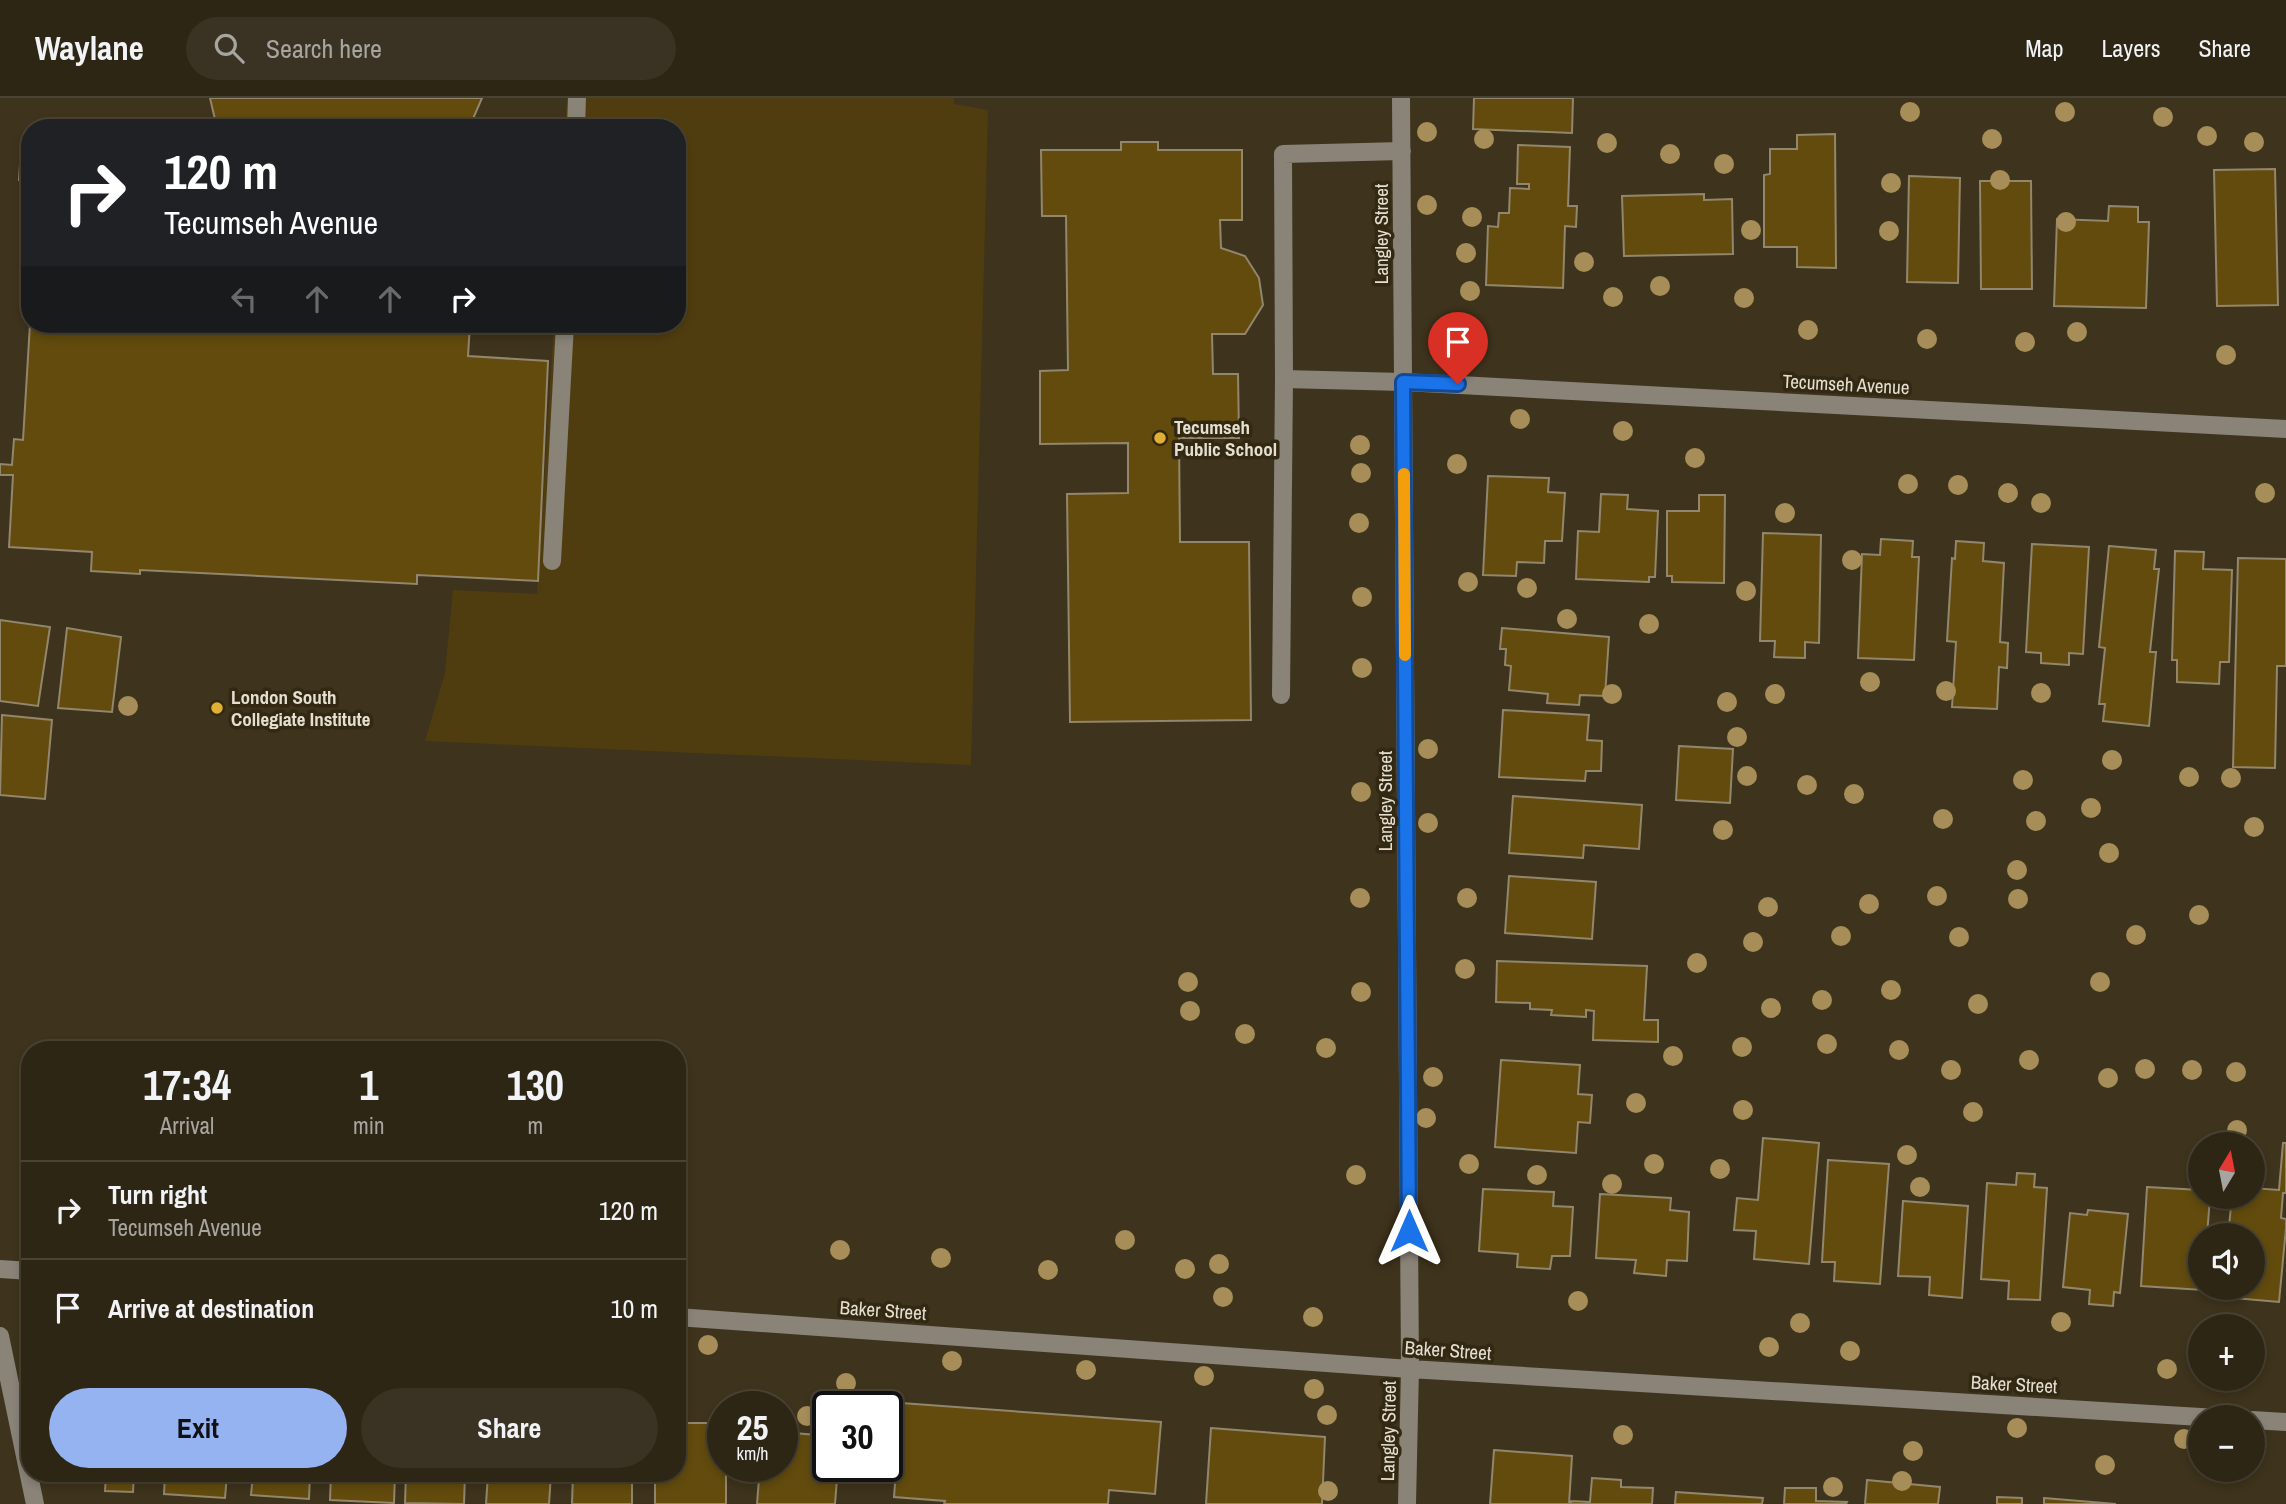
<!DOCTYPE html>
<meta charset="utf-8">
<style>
body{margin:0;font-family:"Archivo Narrow",sans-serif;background:#3a3222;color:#f1f3f6;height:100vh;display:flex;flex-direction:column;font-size:26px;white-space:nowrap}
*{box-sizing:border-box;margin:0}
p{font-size:23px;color:#a7a5a0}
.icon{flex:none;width:38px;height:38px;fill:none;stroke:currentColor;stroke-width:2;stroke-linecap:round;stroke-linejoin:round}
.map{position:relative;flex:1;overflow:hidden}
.sheet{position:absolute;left:21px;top:943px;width:665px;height:441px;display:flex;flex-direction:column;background:#2e2615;border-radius:28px;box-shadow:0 4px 10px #0003,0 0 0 2px #494334}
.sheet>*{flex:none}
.top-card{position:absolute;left:21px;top:21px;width:665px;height:214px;border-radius:28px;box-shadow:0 4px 10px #0003,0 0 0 2px #494334;background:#202124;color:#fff;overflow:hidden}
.needle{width:46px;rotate:10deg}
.controls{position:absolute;left:2188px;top:1034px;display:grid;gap:14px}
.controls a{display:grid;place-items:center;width:77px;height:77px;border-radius:50%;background:#2e2615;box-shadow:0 4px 10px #0003,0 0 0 2px #494334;font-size:35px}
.speed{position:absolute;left:707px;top:1293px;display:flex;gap:14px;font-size:35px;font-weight:700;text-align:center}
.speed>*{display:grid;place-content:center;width:91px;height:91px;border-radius:50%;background:#2e2615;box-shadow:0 4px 10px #0003,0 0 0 2px #494334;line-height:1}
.speed small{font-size:18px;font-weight:400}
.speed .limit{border:4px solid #111;border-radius:10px;background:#fff;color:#111}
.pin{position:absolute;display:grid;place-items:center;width:60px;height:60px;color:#fff;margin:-72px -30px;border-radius:50% 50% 50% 0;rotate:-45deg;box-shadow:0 0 7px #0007}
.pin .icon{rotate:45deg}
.me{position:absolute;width:77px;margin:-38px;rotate:0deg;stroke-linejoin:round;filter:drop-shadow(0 0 5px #0008)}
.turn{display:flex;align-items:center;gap:24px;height:147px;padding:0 28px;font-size:32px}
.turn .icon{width:91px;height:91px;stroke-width:2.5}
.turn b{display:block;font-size:49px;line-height:60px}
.lanes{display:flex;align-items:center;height:66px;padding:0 28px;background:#0003;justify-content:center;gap:35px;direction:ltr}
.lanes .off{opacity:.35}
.eta{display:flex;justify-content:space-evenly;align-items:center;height:119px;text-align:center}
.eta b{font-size:42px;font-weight:800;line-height:49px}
.primary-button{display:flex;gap:14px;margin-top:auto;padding:14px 28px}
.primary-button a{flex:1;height:80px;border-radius:42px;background:#95b2f1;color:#111;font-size:28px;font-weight:800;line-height:80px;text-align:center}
.primary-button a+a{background:#3a3222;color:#f1f3f6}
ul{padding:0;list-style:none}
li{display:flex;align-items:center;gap:21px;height:98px;padding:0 28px;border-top:2px solid #494334}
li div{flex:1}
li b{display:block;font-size:26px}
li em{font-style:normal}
header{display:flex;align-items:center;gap:42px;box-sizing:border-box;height:98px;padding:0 35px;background:#2e2615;border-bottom:2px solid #494334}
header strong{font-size:33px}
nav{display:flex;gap:38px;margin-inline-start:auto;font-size:24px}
.search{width:490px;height:63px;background:#3a3222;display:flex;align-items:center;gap:18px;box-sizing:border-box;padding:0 24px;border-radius:38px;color:#a7a5a0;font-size:26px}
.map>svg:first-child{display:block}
</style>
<header>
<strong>Waylane</strong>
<div class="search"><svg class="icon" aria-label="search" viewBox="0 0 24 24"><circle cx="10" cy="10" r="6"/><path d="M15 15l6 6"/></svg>Search here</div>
<nav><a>Map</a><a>Layers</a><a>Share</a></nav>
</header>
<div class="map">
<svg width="2286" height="1406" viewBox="0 0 2286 1406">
<rect width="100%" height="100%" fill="#3e331c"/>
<path fill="#503d0f" d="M567 0H954V6L988 12 971 667 425 643 445 575 453 492 537 496 554 226H677V30H565Z"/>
<path fill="#624b0d" stroke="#92866c" stroke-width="2" d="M210 0H482L469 30H217Z
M1474 0H1573L1572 35 1473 31Z
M28 33H30V124L27 123 29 96H23L24 82H19L21 51H27Z
M1835 36 1836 170 1797 169V149H1764V77L1770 76V51H1797V37Z
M1121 44H1158V52H1242V122H1220L1221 150 1245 158 1259 180 1263 207 1245 236H1212L1213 276H1238L1239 340H1179L1180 444H1249L1251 622 1070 624 1067 396 1128 395V345L1040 346V273L1068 272 1066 118H1042L1041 52H1121Z
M1518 47 1570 49 1568 108H1577L1576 129 1565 128 1563 190 1486 187 1488 128 1498 129 1499 115H1509L1510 90 1529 91V86H1517Z
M2275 71 2278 207 2217 208 2214 72Z
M1909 78 1960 80 1958 185 1907 184Z
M1980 83H2031L2032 191H1981Z
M1704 96V102L1732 101 1733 156 1624 158 1622 98Z
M2109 108 2138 109V124H2149L2146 210 2054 208 2057 121 2108 123Z
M30 226H470L468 258 548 263 538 483 417 477V486L140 472V476L91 473 92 454 9 449 13 377H0V366L12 367 14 341 23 342Z
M1488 378 1549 380 1548 394 1565 395 1562 443H1545L1544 465 1517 464 1516 478 1483 477Z
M1601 396 1628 397 1627 411 1658 413 1655 479H1649V484L1576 481 1578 433 1599 434Z
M1699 397H1725L1724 485 1672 484V478H1667V413H1699Z
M1763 435 1821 437 1819 545 1805 544V560L1774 559 1775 543H1760Z
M1881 441 1913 443 1912 459H1919L1914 562 1858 560 1862 456 1880 457Z
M1956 443 1984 445 1983 463 2004 465 2000 544 2008 545 2007 570 1999 569 1997 611 1952 609 1956 544 1947 543 1952 460 1955 461Z
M2032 446 2089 449 2083 556 2069 555V567L2041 565V555L2026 554Z
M2109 448 2156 452 2154 471H2159L2150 554H2156L2149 628 2103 623 2105 606H2099L2105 550 2099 549Z
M2175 453 2204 454 2203 471 2232 472 2229 564H2220L2219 586 2177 584V562H2172Z
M2238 460 2286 461V568H2277L2275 670 2233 669Z
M0 522 50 529 38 608 0 603Z
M67 530 121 539 112 614 58 610Z
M1502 530 1609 539 1605 598 1580 597 1579 607 1547 605 1548 596 1509 592 1511 568 1505 567 1506 551H1500Z
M1503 612 1589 617 1587 642 1602 643 1601 673H1586L1585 683 1499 679Z
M2 617 52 622 45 701 0 697Z
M1679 648 1733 651 1730 705 1676 702Z
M1513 698 1642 707 1639 751 1584 747 1583 760 1509 755Z
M1509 778 1596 784 1592 841 1505 835Z
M1497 863 1647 868 1644 922H1658V944L1593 942 1594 913 1586 912V919L1551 917 1552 912 1530 911V905L1496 904Z
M1501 962 1580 967 1578 996 1592 997 1590 1025 1578 1024 1576 1055 1495 1049Z
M1763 1040 1819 1045 1809 1166 1754 1161 1756 1133 1734 1132 1737 1100 1758 1102Z
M2283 1045H2286V1095H2283L2281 1120 2286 1121V1130L2279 1204 2223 1199 2224 1190H2252V1138H2228L2232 1099H2252V1090L2279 1092Z
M1828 1062 1889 1066 1880 1186 1834 1183 1835 1164H1822Z
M2017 1075 2035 1076 2034 1089 2047 1090 2040 1202 2008 1201 2009 1183 1981 1181 1987 1085 2016 1087Z
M2147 1089 2200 1092V1099H2210L2207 1138H2200V1190H2204L2203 1192 2141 1188Z
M1483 1091 1554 1094 1553 1108 1573 1109 1570 1158H1552L1550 1171 1517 1169 1518 1156 1479 1153Z
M1600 1096 1671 1100 1670 1112 1689 1114 1687 1163 1667 1162 1666 1178 1634 1175 1636 1162 1596 1160Z
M1903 1103 1968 1108 1962 1200 1929 1197 1930 1179 1898 1178Z
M2088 1112 2128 1116 2120 1195 2114 1194 2113 1208 2089 1206 2090 1192 2063 1189 2070 1115 2087 1117Z
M901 1305 1161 1324 1155 1396 1109 1392 1108 1406H944L945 1403 894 1399Z
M677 1325H723V1368H726V1406H655V1376H677Z
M1211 1330 1325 1339 1322 1406H1206Z
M782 1334 828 1338V1368H838L835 1406H757L760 1368H782Z
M1494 1352 1572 1358 1569 1406H1490Z
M106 1376H143H134L133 1394 105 1393Z
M165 1376H227L225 1400 164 1396Z
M253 1376H310L309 1401 251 1397Z
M331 1376H395L394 1405 330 1402Z
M406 1376H465L464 1406 405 1405Z
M488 1376H551L549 1406H486Z
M573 1376H650V1385H632V1406H572Z
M1592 1380 1621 1382V1389L1653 1390 1652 1406H1571V1403L1590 1404Z
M1867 1382 1940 1389 1938 1406H1865Z
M1785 1390H1816V1403L1847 1404 1846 1406H1784Z
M1676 1394 1763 1400 1762 1406H1675Z
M1997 1399 2022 1400V1406H1997Z
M2044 1400 2116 1406H2044Z"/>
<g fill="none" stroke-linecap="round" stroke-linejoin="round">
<path stroke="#898378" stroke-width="18" d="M1401 0 1410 1271 1407 1406
M576 30 577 0
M1402 53 1283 56 1284 281 1403 284 2286 331
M552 463 565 226
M1281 597 1284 281
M0 1171 30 1173
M677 1219 1410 1271 2217 1320
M0 1238 35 1406
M2252 1322 2286 1324"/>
</g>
<g fill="#a78e59">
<circle cx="1910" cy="14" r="10"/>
<circle cx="2065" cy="14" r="10"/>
<circle cx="2163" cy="19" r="10"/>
<circle cx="1427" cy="34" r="10"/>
<circle cx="2207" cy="38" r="10"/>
<circle cx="1484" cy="41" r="10"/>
<circle cx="1992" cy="41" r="10"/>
<circle cx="2254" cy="44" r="10"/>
<circle cx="1607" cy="45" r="10"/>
<circle cx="1670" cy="56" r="10"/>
<circle cx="1724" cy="66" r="10"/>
<circle cx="2000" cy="82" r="10"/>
<circle cx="1891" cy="85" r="10"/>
<circle cx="1427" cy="107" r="10"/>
<circle cx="1472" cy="119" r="10"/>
<circle cx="2066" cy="124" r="10"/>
<circle cx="1751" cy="132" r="10"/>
<circle cx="1889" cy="133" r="10"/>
<circle cx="1466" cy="155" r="10"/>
<circle cx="1584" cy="164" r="10"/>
<circle cx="1660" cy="188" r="10"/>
<circle cx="1470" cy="193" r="10"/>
<circle cx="1613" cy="199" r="10"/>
<circle cx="1744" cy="200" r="10"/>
<circle cx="1808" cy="232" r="10"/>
<circle cx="2077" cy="234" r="10"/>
<circle cx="1927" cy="241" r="10"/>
<circle cx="2025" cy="244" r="10"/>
<circle cx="2226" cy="257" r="10"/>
<circle cx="1520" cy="321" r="10"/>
<circle cx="1623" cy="333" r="10"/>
<circle cx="1360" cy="347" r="10"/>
<circle cx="1695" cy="360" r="10"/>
<circle cx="1457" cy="366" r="10"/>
<circle cx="1361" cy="375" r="10"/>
<circle cx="1908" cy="386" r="10"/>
<circle cx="1958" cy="387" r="10"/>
<circle cx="2008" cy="395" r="10"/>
<circle cx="2265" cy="395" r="10"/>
<circle cx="2041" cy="405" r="10"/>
<circle cx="1785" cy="415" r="10"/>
<circle cx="1359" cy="425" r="10"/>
<circle cx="1852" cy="462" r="10"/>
<circle cx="1468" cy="484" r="10"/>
<circle cx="1527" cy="490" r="10"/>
<circle cx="1746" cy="493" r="10"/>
<circle cx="1362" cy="499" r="10"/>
<circle cx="1567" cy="521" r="10"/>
<circle cx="1649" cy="526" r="10"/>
<circle cx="1362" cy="570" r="10"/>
<circle cx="1870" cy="584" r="10"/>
<circle cx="1946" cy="593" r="10"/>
<circle cx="2041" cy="595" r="10"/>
<circle cx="1612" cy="596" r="10"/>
<circle cx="1775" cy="596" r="10"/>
<circle cx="1727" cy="604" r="10"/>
<circle cx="128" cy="608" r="10"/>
<circle cx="1737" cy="639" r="10"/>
<circle cx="1428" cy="651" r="10"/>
<circle cx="2112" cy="662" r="10"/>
<circle cx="1747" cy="678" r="10"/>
<circle cx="2189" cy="679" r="10"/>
<circle cx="2231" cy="680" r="10"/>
<circle cx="2023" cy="682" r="10"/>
<circle cx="1807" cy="687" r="10"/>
<circle cx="1361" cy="694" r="10"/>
<circle cx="1854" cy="696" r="10"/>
<circle cx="2091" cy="710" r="10"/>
<circle cx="1943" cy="721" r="10"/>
<circle cx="2036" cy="723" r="10"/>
<circle cx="1428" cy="725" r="10"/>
<circle cx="2254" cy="729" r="10"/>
<circle cx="1723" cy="732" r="10"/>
<circle cx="2109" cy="755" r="10"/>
<circle cx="2017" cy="772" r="10"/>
<circle cx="1937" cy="798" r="10"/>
<circle cx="1360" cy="800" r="10"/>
<circle cx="1467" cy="800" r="10"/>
<circle cx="2018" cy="801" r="10"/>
<circle cx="1869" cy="806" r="10"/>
<circle cx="1768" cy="809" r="10"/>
<circle cx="2199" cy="817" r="10"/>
<circle cx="2136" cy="837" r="10"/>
<circle cx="1841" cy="838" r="10"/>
<circle cx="1959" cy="839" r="10"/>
<circle cx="1753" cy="844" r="10"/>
<circle cx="1697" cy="865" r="10"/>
<circle cx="1465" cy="871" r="10"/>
<circle cx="1188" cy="884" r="10"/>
<circle cx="2100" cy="884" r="10"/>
<circle cx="1891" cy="892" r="10"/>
<circle cx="1361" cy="894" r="10"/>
<circle cx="1822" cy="902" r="10"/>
<circle cx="1978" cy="906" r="10"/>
<circle cx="1771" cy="910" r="10"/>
<circle cx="1190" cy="913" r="10"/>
<circle cx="1245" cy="936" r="10"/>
<circle cx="1827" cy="946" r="10"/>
<circle cx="1742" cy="949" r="10"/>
<circle cx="1326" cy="950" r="10"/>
<circle cx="1899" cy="952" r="10"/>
<circle cx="1673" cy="958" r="10"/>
<circle cx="2029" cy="962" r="10"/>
<circle cx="2145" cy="971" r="10"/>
<circle cx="1951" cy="972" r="10"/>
<circle cx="2192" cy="972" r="10"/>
<circle cx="2236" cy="974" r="10"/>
<circle cx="1433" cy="979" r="10"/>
<circle cx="2108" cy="980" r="10"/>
<circle cx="1636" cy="1005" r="10"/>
<circle cx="1743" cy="1012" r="10"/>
<circle cx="1973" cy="1014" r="10"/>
<circle cx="1426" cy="1020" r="10"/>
<circle cx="2237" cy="1032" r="10"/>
<circle cx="1907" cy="1057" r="10"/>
<circle cx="1469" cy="1066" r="10"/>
<circle cx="1654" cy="1066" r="10"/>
<circle cx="1720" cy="1071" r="10"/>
<circle cx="1356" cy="1077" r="10"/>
<circle cx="1537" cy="1077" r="10"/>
<circle cx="1612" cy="1086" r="10"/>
<circle cx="1920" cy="1089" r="10"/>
<circle cx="1125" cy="1142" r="10"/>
<circle cx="840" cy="1152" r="10"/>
<circle cx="941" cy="1160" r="10"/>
<circle cx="1219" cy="1166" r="10"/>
<circle cx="1185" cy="1171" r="10"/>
<circle cx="1048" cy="1172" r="10"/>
<circle cx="1223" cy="1199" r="10"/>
<circle cx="1578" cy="1203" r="10"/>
<circle cx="1313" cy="1219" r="10"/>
<circle cx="2061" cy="1224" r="10"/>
<circle cx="1800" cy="1225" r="10"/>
<circle cx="708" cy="1247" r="10"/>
<circle cx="1769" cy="1249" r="10"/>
<circle cx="1850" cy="1253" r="10"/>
<circle cx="952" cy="1263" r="10"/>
<circle cx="2167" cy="1271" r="10"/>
<circle cx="1086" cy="1272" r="10"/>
<circle cx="1204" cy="1278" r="10"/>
<circle cx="846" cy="1285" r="10"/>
<circle cx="1314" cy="1291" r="10"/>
<circle cx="1327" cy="1317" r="10"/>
<circle cx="807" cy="1318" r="10"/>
<circle cx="2017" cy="1330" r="10"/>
<circle cx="1623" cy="1337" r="10"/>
<circle cx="2184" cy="1341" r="10"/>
<circle cx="1913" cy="1353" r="10"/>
<circle cx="2105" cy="1367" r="10"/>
<circle cx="1902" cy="1383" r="10"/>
<circle cx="1833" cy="1389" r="10"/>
<circle cx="1328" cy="1393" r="10"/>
</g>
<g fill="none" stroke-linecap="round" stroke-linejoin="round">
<g stroke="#114b97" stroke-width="18">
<path id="route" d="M1409 1133 1403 284 1458 286"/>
</g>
<use href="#route" stroke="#1a73e8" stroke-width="12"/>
<path stroke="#f59e0b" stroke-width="12" d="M1404 376 1405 557"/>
</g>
<g fill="#e1af34" stroke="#332912" stroke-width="2.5">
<circle cx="1160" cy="340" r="7"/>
<circle cx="217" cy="610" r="7"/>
</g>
<g text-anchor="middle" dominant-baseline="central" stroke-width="7" stroke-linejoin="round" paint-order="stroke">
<g font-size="19" fill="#e5dfd1" stroke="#332912">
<text transform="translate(1381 136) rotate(-90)">Langley Street</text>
<text transform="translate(1846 286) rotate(3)">Tecumseh Avenue</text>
<text transform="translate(1385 703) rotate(-90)">Langley Street</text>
<text transform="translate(883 1212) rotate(4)">Baker Street</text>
<text transform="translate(1448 1252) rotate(4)">Baker Street</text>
<text transform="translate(2014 1286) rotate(3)">Baker Street</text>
<text transform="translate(1388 1333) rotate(-89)">Langley Street</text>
</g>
<g font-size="19" font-weight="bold" fill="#e5dfd1" stroke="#332912" text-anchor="start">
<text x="1174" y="329">Tecumseh<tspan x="1174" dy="22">Public School</tspan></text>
<text x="231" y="599">London South<tspan x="231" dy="22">Collegiate Institute</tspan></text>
</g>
</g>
</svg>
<div class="controls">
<a><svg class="needle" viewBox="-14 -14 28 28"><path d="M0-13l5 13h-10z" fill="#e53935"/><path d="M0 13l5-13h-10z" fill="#a7a5a0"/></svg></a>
<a><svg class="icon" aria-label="sound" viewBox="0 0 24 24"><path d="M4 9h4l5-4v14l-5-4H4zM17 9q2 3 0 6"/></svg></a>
<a>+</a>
<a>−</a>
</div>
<div class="speed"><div>25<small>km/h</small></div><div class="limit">30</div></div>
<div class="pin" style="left:1458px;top:286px;background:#d93025"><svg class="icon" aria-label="arrive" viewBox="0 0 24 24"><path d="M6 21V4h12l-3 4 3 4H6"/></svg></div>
<svg class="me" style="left:1409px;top:1133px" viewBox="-20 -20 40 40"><path d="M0-17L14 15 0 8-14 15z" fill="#1a73e8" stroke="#fff" stroke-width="4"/></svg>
<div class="top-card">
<div class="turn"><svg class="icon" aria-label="right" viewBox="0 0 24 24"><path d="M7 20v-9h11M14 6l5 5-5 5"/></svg><div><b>120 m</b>Tecumseh Avenue</div></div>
<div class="lanes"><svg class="icon off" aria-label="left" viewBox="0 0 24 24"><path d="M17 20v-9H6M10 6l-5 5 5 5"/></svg><svg class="icon off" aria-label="ahead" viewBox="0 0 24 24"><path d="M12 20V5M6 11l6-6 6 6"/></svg><svg class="icon off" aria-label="ahead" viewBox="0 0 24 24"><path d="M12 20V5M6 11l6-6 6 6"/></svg><svg class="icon" aria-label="right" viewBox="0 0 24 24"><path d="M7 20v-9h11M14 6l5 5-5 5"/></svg></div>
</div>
<section class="sheet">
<div class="eta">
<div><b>17:34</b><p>Arrival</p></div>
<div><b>1</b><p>min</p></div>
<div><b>130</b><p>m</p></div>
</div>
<ul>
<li><svg class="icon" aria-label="right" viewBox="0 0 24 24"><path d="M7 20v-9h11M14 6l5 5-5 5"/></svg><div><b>Turn right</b><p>Tecumseh Avenue</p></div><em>120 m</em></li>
<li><svg class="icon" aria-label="arrive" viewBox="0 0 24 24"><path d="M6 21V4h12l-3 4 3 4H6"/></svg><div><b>Arrive at destination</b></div><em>10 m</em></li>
</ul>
<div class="primary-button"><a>Exit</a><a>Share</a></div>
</section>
</div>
